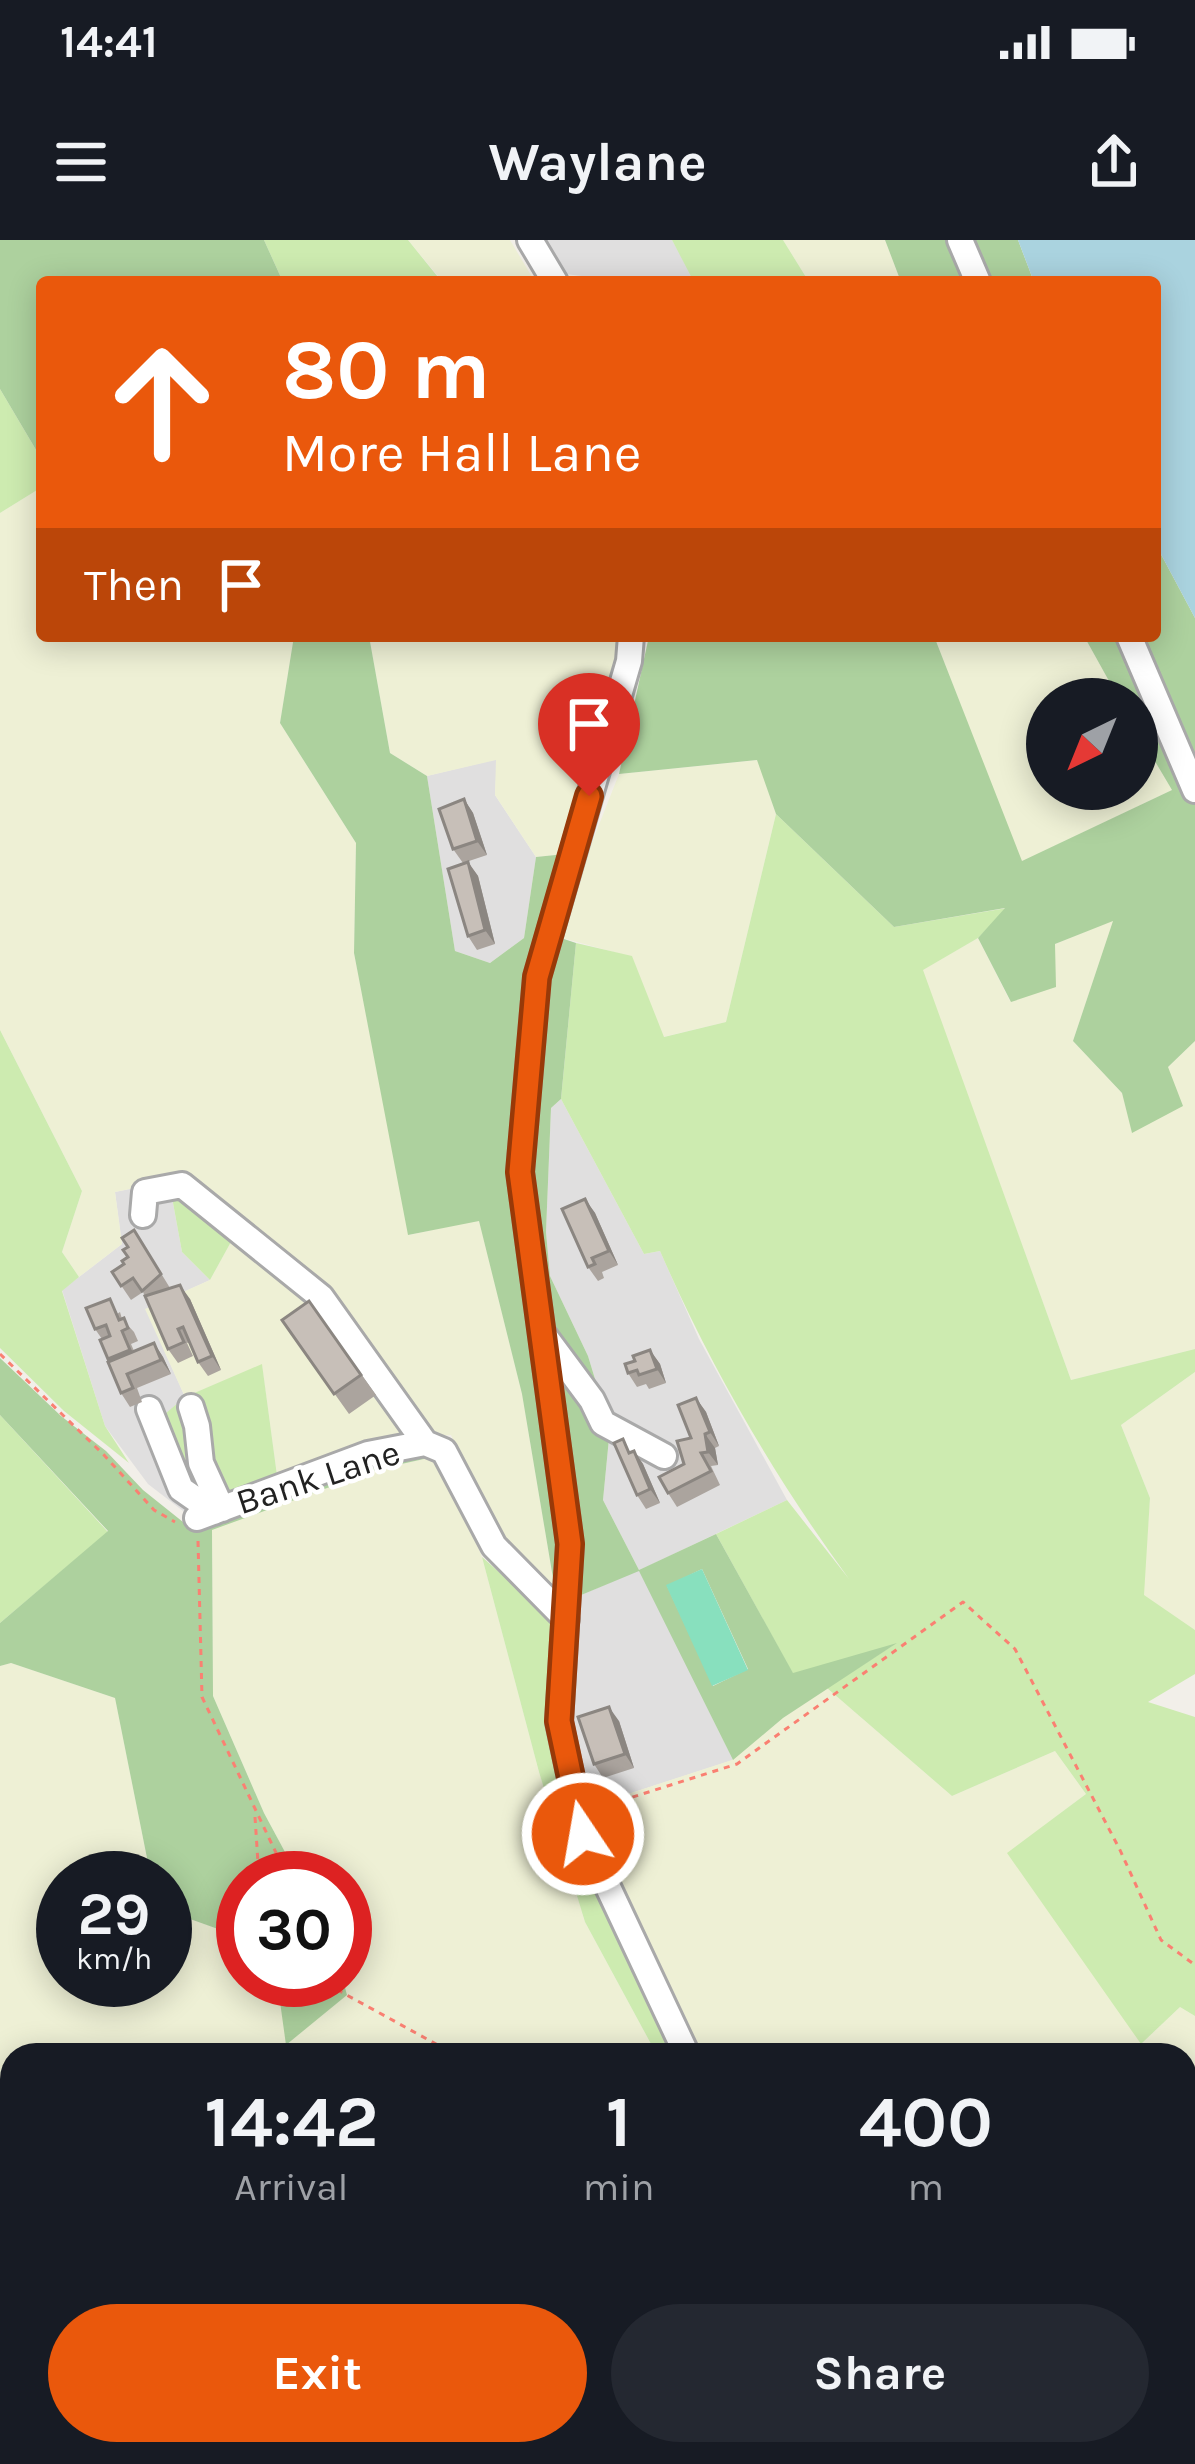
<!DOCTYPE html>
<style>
body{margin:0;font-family:Karla,sans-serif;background:#242831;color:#f1f3f6;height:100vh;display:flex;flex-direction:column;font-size:45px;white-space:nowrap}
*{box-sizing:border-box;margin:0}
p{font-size:39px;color:#9ea1a6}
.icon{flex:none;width:66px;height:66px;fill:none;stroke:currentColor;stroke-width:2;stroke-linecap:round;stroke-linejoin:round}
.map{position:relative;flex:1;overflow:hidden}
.drawer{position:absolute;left:0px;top:1803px;width:1197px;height:423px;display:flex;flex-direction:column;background:#171b24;border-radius:36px 36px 0 0;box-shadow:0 6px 30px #0003}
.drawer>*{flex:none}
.hud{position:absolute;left:36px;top:36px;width:1125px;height:366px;border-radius:12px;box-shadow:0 6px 30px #0003;background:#ea580c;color:#fff;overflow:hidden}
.needle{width:78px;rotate:223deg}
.controls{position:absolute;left:1026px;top:438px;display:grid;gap:24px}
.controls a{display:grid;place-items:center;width:132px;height:132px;border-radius:50%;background:#171b24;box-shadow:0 6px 30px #0003;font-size:60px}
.speed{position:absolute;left:36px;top:1611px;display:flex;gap:24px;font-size:60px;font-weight:700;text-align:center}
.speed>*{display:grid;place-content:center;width:156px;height:156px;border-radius:50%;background:#171b24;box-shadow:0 6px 30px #0003;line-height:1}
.speed small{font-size:30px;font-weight:400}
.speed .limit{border:18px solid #d22;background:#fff;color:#111}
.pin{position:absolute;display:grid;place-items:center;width:102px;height:102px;color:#fff;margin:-123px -51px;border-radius:50% 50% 50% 0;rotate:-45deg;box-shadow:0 0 12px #0007}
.pin .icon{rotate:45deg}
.me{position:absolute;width:132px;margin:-66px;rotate:348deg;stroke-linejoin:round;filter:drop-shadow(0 0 9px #0008)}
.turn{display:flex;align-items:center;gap:42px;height:252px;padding:0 48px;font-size:54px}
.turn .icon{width:156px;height:156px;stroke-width:2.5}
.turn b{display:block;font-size:84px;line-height:102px}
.then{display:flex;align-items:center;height:114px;padding:0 48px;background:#0003;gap:24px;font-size:45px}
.eta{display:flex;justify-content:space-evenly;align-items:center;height:204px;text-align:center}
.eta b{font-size:72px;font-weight:700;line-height:84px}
.cta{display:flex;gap:24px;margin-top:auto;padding:24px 48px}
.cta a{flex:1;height:138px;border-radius:72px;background:#ea580c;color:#fff;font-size:48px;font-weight:700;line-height:138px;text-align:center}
.cta a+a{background:#242831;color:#f1f3f6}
.status{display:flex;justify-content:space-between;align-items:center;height:84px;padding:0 60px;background:#171b24;direction:ltr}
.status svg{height:33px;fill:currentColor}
header{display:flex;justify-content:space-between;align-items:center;height:156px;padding:0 48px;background:#171b24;font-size:54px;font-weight:700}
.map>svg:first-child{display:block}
</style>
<div class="status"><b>14:41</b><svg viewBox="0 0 49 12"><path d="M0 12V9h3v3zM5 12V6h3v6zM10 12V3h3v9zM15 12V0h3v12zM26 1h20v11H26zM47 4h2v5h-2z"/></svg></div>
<header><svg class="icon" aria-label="menu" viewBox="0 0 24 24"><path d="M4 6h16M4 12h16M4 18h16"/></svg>Waylane<svg class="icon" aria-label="share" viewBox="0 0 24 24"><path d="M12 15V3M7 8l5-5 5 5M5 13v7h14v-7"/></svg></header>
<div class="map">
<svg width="1195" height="2224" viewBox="0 0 1195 2224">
<rect width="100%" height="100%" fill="#f2efe9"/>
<path fill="#e0dfdf" d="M544 0H672L692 35 687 42H633L565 34Z
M497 519 495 555 536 617 524 698 490 723 455 711 427 536Z
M561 859 644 1014 660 1011 699 1099 787 1260 640 1330 733 1520 585 1568 569 1479 574 1358 639 1330 603 1260 610 1188 588 1116 550 1036 546 992 551 868Z
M169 941 182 1012 210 1040 146 1069 185 1157 195 1274H187L148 1244 105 1186 62 1050 122 1004 115 952Z"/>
<path fill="#eef0d5" d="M408 0H510L535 42H443Z
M783 0H885L901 42H809Z
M42 247V396H294L280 483 356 603 354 713 409 995 479 980 522 1154 557 1362 500 1306 451 1195 425 1197 326 1052 169 941 115 952 122 1004 79 1037 62 1012 82 951 0 790V273Z
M369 396H625L565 614 536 617 495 555 496 520 427 536 390 513Z
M934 396H1084L1119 459H1047V549H1137V491L1172 550 1021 622Z
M758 520 776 574 726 782 663 797 632 717 555 696 619 534Z
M1114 680 1073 801 1122 853 1132 891 1168 827 1195 801V1109L1071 1140 922 730 978 698 1010 761 1055 704Z
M237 991 318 1061 411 1199 278 1243 262 1125 185 1157 145 1069 210 1040Z
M1195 1132V1390L1143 1355 1150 1258 1121 1185Z
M442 1215 482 1317 539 1532 585 1682 657 1815H12V1921L0 1891V1426L11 1423 115 1458 151 1638H63V1740H165V1670L243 1698V1740H277L287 1804 346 1755 343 1740 345 1638H299L264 1573 213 1456 212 1289 379 1229Z
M827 1448 952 1556 1055 1511 1086 1554 1008 1613 1142 1803 1180 1767 1195 1776V2224H1069L1056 2214H1185V1815H701L682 1782 585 1568 732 1520 783 1478Z
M195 2214H345L350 2224H192Z
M389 2214H1009L1023 2224H392Z"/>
<path fill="#cdebb0" d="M264 0H408L442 42H283Z
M672 0H783L809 42H694Z
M0 149 42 220V247L0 273Z
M776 574 894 687 1007 668 978 698 923 730 1071 1140 1195 1109V1132L1121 1185 1150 1258 1144 1355 1195 1390V1434L1148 1462 1195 1477V1776L1180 1767 1141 1804 1007 1613 1086 1554 1055 1511 952 1556 827 1448 892 1406 793 1434 716 1294 787 1260 849 1339C774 1236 711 1128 660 1011L644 1014 561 859 576 703 632 716 664 797 726 782Z
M0 790 82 951 62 1012 79 1037 62 1051 105 1186 129 1223 64 1171 0 1108Z
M169 941 237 991 210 1040 182 1012Z
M262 1124 278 1243 195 1274 159 1179 185 1157Z
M0 1175 108 1292 0 1383Z
M482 1317 558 1384 553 1484 678 1815H657L585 1682 539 1532Z
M0 1891 12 1921V2214H195L192 2224H0Z"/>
<path fill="#add19e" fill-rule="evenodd" d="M0 0H264L283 42H42V220L0 149Z
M885 0H1018L1034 42H901Z
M1155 303 1195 378V526L1191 560 1195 565V801L1168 827 1183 866 1132 893 1122 853 1073 801 1113 681 1055 704 1056 747 1011 762 978 698 1005 668 894 687 776 574 757 520 619 534 649 396H934L1022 621 1172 550 1137 491V459H1119L1084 396H1155Z
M294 396H369L390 513 427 536 455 711 490 723 524 698 536 617 565 614 514 933 563 1307 557 1362 522 1154 479 981 408 995 354 713 356 603 280 483Z
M555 696 576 703 561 859 551 868 546 992 550 1036 588 1116 610 1188 603 1260 639 1330 716 1294 793 1433 897 1403 783 1478 733 1520 639 1331 574 1358 525 931 542 739ZM702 1329 748 1429 713 1446 667 1346Z
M0 1118 61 1176 106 1211 143 1250 183 1282 199 1280 369 1218 442 1215 379 1229 212 1290 213 1456 264 1573 299 1638H243V1698L165 1670V1638H151L115 1458 11 1423 0 1426V1383L108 1291 0 1175Z
M277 1740H343L347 1755 286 1805Z"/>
<path fill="#88e0be" d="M702 1329 748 1430 712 1446 666 1345Z"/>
<path fill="#aad3df" d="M1018 0H1195V378L1155 303V42H1034Z"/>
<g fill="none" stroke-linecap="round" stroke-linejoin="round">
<g stroke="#a9a9a9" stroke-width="30">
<path id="minor" d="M530 0 555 42
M960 0 978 42
M631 396 629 421 537 737 520 932 570 1304 559 1482 583 1594 687 1815
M1129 396 1195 550
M143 975 145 952 182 945 321 1057 425 1203
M543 1094 592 1160 603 1183 664 1216
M191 1167 197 1186 201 1223 222 1269
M149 1169 181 1249 214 1272
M197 1278 368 1214 425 1203 444 1211 494 1306 566 1379
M1036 2214 1048 2224
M1118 2214 1124 2224"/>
</g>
<path stroke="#fa8072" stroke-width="3" stroke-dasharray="6 6" stroke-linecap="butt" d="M0 1114 104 1215 154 1270 175 1282
M198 1301 202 1457 288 1638
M598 1568 737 1524 963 1362 1015 1409 1120 1610 1161 1700 1195 1725
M255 1577 259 1638
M331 1740 334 1748 456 1815
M0 1977 12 1998
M806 2214 813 2224
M92 2224 101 2214"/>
<use href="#minor" stroke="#fff" stroke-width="24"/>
</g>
<path fill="#aba49e" d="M464 559 473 573 487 615 463 623 453 609Z
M468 622 478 636 495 704 477 710 468 696Z
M585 959 595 973 618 1025 602 1032 604 1038 598 1041 588 1027Z
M143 1004 170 1048 190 1059 221 1130 208 1136 198 1122 190 1102 187 1103 193 1116 178 1123 168 1109 143 1052 131 1060 112 1032 124 1024Z
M309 1061 376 1155 349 1174 282 1080Z
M120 1072 122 1079 134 1092 138 1101 131 1104 134 1111 154 1103 163 1117 171 1134 137 1148 142 1162 130 1167 121 1153 100 1100 102 1099 95 1089Z
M650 1110 660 1124 666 1143 649 1149 646 1144 637 1147 628 1133 635 1121Z
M696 1158 706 1172 719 1206 715 1208 718 1225 711 1226 720 1245 677 1267 668 1253 684 1224 691 1198Z
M632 1211H634L643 1224 660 1263 646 1269 637 1255Z
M619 1481 634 1528 603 1538 594 1524Z"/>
<path fill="#8b8681" d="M464 559 473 573 487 615 477 601Z
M468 622 478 636 495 704 485 690Z
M585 959 595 973 618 1025 609 1011Z
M180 1045 190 1059 221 1130 212 1116Z
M154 1103 163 1117 171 1134 161 1120Z
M650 1110 660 1124 666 1143 657 1129Z
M696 1158 706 1172 719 1206 710 1192Z
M705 1194 715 1208 718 1225 708 1212Z
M634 1211 643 1224 660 1263 650 1249Z
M609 1467 619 1481 634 1528 625 1514Z"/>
<path fill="#c7bfb8" stroke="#8b8681" stroke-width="3" d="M464 559 477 601 453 609 439 569Z
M468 622 485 690 468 696 448 629Z
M585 959 609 1011 592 1018 595 1024 588 1027 562 969Z
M134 990 161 1034 142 1051 133 1038 121 1046 112 1032 124 1024 122 1021 128 1017 123 1010 128 1007 122 998Z
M180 1045 212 1116 198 1122 183 1087 178 1089 184 1102 168 1109 145 1056Z
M110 1059 119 1080 124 1078 128 1088 122 1091 130 1110 108 1119 100 1100 110 1096 106 1085 95 1089 86 1068Z
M309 1061 361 1135 334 1154 282 1080Z
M154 1103 161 1120 127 1134 133 1148 121 1153 108 1122Z
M650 1110 657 1129 639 1135 637 1130 628 1133 625 1124 635 1121 633 1116Z
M696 1158 710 1192 705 1194 708 1212 701 1213 711 1231 668 1253 659 1237 684 1224 677 1201 691 1198 678 1165Z
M623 1199 629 1213 634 1211 650 1249 637 1255 614 1203Z
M609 1467 625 1514 594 1524 578 1477Z"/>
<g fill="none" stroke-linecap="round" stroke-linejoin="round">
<g stroke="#983908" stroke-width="30">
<path id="route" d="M583 1594 559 1481 570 1304 520 932 537 737 589 556"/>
</g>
<use href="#route" stroke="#ea580c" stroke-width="21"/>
</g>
<g text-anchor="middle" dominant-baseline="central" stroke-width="9" stroke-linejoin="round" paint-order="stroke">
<g font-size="36" fill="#222" stroke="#fff">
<text transform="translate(318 1237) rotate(-18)">Bank Lane</text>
</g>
</g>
</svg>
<div class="controls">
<a><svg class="needle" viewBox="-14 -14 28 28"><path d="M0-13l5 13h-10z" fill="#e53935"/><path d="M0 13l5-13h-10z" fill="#9ea1a6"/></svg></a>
</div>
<div class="speed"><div>29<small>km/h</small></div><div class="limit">30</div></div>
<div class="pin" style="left:589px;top:556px;background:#d93025"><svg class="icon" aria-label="arrive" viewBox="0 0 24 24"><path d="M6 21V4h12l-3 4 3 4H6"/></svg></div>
<svg class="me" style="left:583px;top:1594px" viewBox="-20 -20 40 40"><circle r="17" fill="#ea580c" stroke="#fff" stroke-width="3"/><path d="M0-11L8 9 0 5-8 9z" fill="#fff"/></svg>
<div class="hud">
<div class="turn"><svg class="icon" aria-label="ahead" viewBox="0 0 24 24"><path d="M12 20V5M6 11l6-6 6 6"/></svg><div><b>80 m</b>More Hall Lane</div></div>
<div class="then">Then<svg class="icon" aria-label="arrive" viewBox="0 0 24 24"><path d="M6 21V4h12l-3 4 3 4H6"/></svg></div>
</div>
<section class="drawer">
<div class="eta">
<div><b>14:42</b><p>Arrival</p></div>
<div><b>1</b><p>min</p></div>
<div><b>400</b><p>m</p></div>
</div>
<div class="cta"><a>Exit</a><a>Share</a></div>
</section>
</div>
